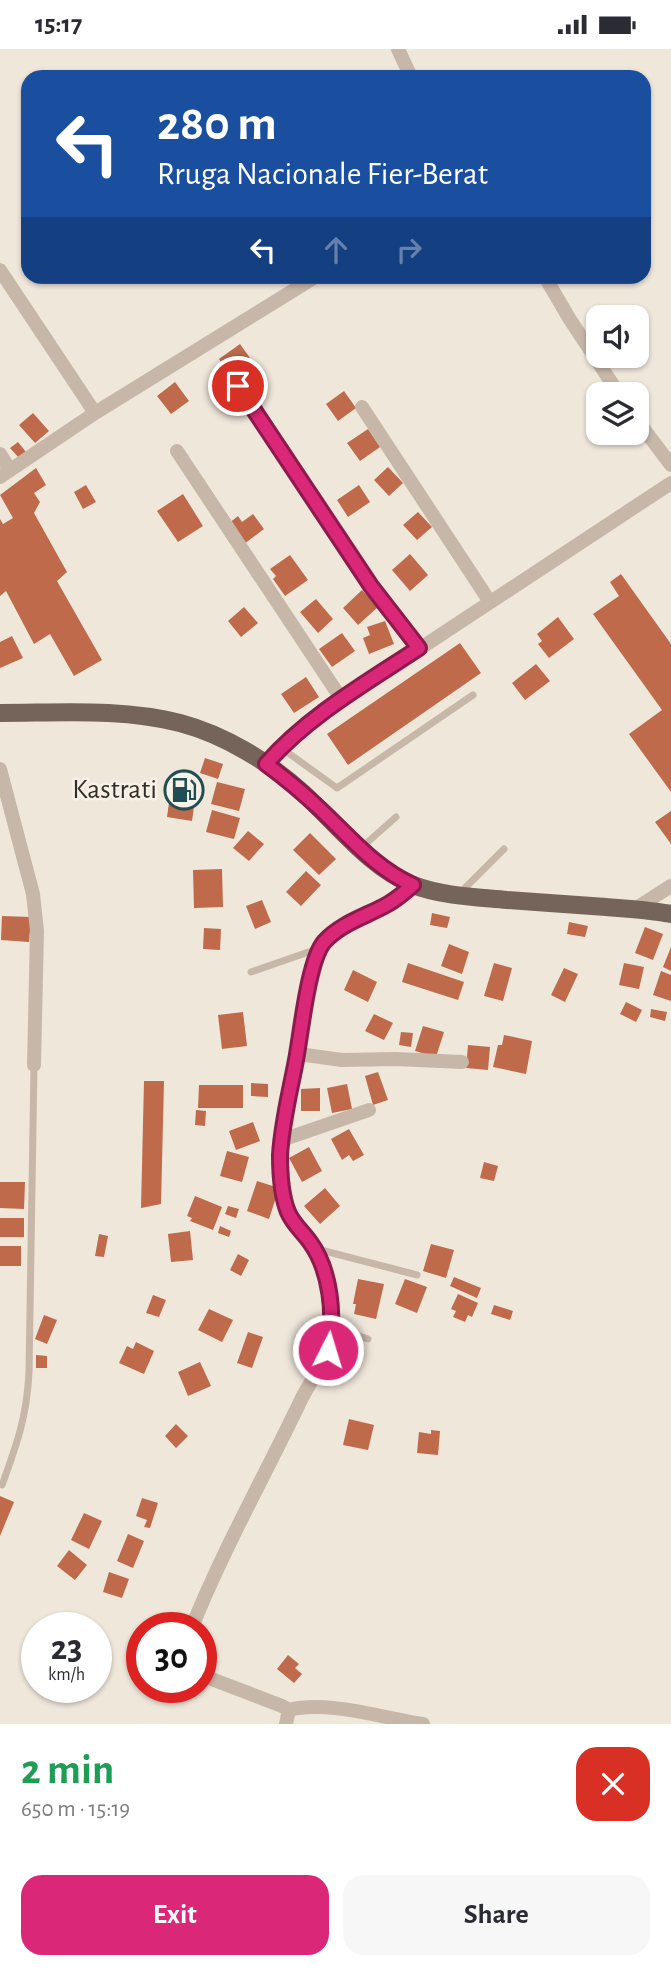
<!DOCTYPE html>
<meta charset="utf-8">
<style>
body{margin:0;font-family:"Alegreya Sans",sans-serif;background:#f7f7f7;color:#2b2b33;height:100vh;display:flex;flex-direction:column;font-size:26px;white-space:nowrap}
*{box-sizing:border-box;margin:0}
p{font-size:23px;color:#7c7c81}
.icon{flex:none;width:38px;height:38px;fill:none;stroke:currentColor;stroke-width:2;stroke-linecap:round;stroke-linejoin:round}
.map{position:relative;height:1675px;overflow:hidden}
.sheet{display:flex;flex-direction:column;background:#fff;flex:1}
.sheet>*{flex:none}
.hud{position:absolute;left:21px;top:21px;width:630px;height:214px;border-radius:21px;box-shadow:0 2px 5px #0004;background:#1a4fa0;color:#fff;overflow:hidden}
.controls{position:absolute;left:586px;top:256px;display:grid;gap:14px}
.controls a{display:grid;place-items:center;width:63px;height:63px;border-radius:14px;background:#fff;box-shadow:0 2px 5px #0004;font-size:35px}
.speed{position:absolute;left:21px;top:1563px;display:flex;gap:14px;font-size:35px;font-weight:700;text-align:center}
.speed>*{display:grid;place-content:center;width:91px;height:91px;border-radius:50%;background:#fff;box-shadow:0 2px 5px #0004;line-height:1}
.speed small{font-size:18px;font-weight:400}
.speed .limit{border:10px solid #d22;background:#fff;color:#111}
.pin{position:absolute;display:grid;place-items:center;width:60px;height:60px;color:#fff;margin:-30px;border:4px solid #fff;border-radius:50%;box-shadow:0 2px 7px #0007}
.me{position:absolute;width:77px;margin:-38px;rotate:5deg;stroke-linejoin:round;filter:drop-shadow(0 0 5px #0008)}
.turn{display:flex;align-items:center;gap:24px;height:147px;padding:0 21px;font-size:32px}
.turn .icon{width:91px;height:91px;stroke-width:2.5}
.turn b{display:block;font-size:49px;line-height:60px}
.lanes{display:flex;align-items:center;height:66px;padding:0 21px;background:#0003;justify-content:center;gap:35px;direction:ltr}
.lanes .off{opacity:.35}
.round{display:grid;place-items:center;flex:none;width:74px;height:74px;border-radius:21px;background:#f7f7f7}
.summary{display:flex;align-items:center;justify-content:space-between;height:119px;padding:0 21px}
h1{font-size:42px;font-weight:700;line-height:52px;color:#1e9e55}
.primary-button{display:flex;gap:14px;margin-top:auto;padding:14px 21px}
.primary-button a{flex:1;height:80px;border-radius:21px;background:#db2777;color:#fff;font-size:28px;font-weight:700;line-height:80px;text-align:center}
.primary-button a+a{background:#f7f7f7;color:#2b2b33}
.status{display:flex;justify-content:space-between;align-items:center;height:49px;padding:0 35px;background:#fff;direction:ltr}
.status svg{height:19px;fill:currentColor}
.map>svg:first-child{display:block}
</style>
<div class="status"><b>15:17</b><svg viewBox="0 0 49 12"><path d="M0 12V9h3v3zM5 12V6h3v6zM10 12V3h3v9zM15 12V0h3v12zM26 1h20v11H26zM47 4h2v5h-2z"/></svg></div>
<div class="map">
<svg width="671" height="1675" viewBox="0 0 671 1675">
<rect width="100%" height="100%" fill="#f0e7db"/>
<path fill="#be6a4b" d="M240 295 250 309 229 325 219 310Z
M175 333 189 352 171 365 157 347Z
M344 342 356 359 338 372 326 355Z
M33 364 49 382 35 394 19 376Z
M368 380 380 398 360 412 347 394Z
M18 393 26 403 19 409 10 399Z
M388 418 403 434 389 447 374 431Z
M36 419 46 436 34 444 40 453 34 464 67 523 57 532 102 611 74 627 50 585 34 595 6 542 0 547V470L3 475 13 469 0 446Z
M86 436 96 453 83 460 74 443Z
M359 436 370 453 348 468 337 451Z
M183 445 203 477 178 493 157 462Z
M418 463 432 478 417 491 403 476Z
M253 465 264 480 244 495 228 475 238 467 242 473Z
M410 505 428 526 410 542 392 521Z
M290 506 308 531 285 547 273 530 276 527 270 520Z
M621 525 671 595V743L629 685 662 661 593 565 619 547 610 533Z
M362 541 378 558 358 576 343 559Z
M316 550 333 570 318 584 300 563Z
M244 558 258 574 241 588 228 572Z
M558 568 574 590 549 609 538 595 542 592 537 585Z
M385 572 394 595 369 605 363 589 370 586 367 578Z
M342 584 355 602 332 618 319 600Z
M12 587 23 609 0 619V593Z
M460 594 481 624 348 716 327 685Z
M536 615 550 632 525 651 512 634Z
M306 628 319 648 294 664 281 645Z
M205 709 223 715 218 730 200 724Z
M173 725 198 728 192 772 167 768Z
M217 733 245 740 239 762 211 755Z
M212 761 240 769 234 790 206 783Z
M671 762V795L655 773Z
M248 782 264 795 249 812 233 799Z
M310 784 336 810 319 826 293 801Z
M222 820 223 858 194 859 193 821Z
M306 822 321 836 301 857 286 843Z
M262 851 271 873 255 880 246 857Z
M432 864 450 868 447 879 430 876Z
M2 867 31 868 29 893 1 891Z
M569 873 588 877 585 888 567 885Z
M645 878 663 885 653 911 635 904Z
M204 879 221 880 220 901 203 900Z
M449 895 469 903 462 925 441 917Z
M671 898V922L663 918Z
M408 914 464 933 458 951 402 933Z
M494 914 512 919 503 952 484 947Z
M624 914 644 918 639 940 619 936Z
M564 919 578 925 565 953 551 946Z
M353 921 377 933 368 953 344 941Z
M661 922 671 926V952L653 946Z
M626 953 642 961 636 973 620 965Z
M651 960 667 963 665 972 650 968Z
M243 963 247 997 222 1000 218 966Z
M374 965 393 974 384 991 365 982Z
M423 977 444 983 436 1008 415 1002Z
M401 983 413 984 411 998 399 996Z
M504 986 532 992 526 1025 493 1018 498 996H502Z
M468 996 490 998 488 1021 466 1019Z
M378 1023 388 1051 373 1056 365 1027Z
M144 1032H164L161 1155 141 1159Z
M251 1034 268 1035V1048L251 1047Z
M347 1035 352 1060 332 1064 327 1039Z
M199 1036H243V1059H198Z
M320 1039V1062H301V1040Z
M196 1061 206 1062 205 1077 195 1076Z
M253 1073 260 1092 236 1101 229 1082Z
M349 1080 364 1106 353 1112 349 1106 342 1111 331 1090Z
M309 1098 322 1122 302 1133 289 1109Z
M227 1102 249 1108 242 1133 220 1127Z
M484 1113 498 1117 494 1132 480 1129Z
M257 1132 279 1139 269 1170 247 1162Z
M0 1133H25L24 1160 0 1159Z
M325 1139 340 1157 320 1175 304 1157Z
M195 1147 222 1158 213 1181 190 1172 192 1169 187 1167Z
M228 1157 239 1160 236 1169 225 1165Z
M0 1169H24V1188H0Z
M220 1177 231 1182 229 1188 218 1184Z
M190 1182 193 1211 171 1213 168 1185Z
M99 1185 108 1187 104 1208 95 1207Z
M431 1195 454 1201 446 1229 423 1222Z
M0 1197H21V1217H0Z
M238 1205 249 1211 241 1227 230 1221Z
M454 1228 481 1239 477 1249 450 1237Z
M358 1230 384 1235 376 1270 354 1265 356 1255H353Z
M405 1230 427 1238 417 1264 395 1255Z
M458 1245 478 1254 472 1268 468 1266 465 1273 453 1268 456 1262 451 1260Z
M153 1246 166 1251 159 1268 146 1264Z
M494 1256 513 1262 510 1271 491 1265Z
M209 1260 233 1271 222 1293 198 1281Z
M44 1266 57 1271 47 1295 35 1290Z
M248 1283 263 1288 252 1319 237 1314Z
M136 1293 154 1302 144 1325 119 1314 127 1297 133 1300Z
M36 1306 47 1307V1319H36Z
M200 1313 211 1337 188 1347 178 1323Z
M349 1370 374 1376 368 1401 343 1396Z
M176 1375 188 1387 176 1399 165 1387Z
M431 1381 440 1382 438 1406 417 1404 419 1383 431 1385Z
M0 1447 14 1453 0 1487Z
M142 1449 158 1454 150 1479 144 1478 147 1471 136 1467Z
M84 1464 102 1472 89 1500 71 1491Z
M128 1485 144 1492 133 1519 117 1512Z
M69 1501 87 1516 75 1531 57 1517Z
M109 1523 129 1530 122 1549 103 1543Z
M288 1606 299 1615 295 1619 302 1625 294 1634 277 1620Z"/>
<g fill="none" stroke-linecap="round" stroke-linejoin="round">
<path stroke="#c7b7a8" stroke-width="7" d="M280 698 337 739 473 646
M361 799 396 768
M461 843 504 800
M251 923 320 899
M317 1200 417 1226
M332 1278 368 1290
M2 1436C17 1395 27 1367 29 1323L34 1016"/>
<path stroke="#c7b7a8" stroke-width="14" d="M398 0 411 28
M0 221 95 364
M545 228 569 269 619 345
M238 337 371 537 419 599
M362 358 490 553
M637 371 671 416
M177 402 342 651
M0 405 10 421
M0 428 95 364 315 228
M266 715 280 698 342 651 671 434
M0 720 33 845 37 882 34 1016
M635 860 671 837
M298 1005 342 1011 396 1010 462 1013
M282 1091 369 1061
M192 1578C223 1501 264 1428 300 1353 310 1331 328 1311 331 1286 335 1259 326 1217 311 1194 299 1177 289 1171 284 1149 274 1103 287 1058 296 1013 303 978 307 943 316 908 330 874 368 870 396 850 402 846 407 840 413 836
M201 1626 282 1657 289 1661 286 1675
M289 1661C326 1651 384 1669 423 1675"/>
<path stroke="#75645a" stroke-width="18" d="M0 664C59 664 122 659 180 674 225 686 269 713 303 744 338 776 369 818 413 836 442 847 476 848 507 851 535 853 564 855 592 857 618 859 645 860 671 865"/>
</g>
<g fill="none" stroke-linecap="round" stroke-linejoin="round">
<g stroke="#8e194d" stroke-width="18">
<path id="route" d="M238 337 371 537 419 599C366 634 308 667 266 715 285 729 303 744 320 760 350 788 375 819 413 836 405 843 397 850 388 855 367 867 341 874 324 893 308 912 301 985 296 1011 290 1043 282 1073 280 1106 280 1124 281 1146 288 1163 293 1175 303 1183 310 1193 331 1222 335 1267 328 1301"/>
</g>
<use href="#route" stroke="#db2777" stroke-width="12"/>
</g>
<defs>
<g id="fuel-ring" transform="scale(2.0125)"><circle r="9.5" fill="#f8f1e7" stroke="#204e53" stroke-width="1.5"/><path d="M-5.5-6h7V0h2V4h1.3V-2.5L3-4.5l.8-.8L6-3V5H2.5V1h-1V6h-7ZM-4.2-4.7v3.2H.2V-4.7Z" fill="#204e53"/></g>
</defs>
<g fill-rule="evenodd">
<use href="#fuel-ring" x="184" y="741"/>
</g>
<g text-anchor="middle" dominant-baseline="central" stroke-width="5" stroke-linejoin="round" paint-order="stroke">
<g font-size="28" fill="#342c28" stroke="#f8f1e7" text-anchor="end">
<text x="157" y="741">Kastrati</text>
</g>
</g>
</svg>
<div class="controls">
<a><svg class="icon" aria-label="sound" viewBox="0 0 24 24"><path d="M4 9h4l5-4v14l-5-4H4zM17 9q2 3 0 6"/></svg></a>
<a><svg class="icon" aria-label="layers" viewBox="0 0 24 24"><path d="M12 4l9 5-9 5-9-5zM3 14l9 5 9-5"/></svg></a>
</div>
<div class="speed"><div>23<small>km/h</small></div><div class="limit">30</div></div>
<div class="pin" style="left:238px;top:337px;background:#d93025"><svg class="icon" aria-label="arrive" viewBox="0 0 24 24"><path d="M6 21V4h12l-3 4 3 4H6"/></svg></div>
<svg class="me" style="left:328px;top:1301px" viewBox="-20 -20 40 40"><circle r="17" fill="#db2777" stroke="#fff" stroke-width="3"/><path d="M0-11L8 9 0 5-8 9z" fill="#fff"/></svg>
<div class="hud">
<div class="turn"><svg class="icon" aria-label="left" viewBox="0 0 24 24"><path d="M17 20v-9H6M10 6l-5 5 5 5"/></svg><div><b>280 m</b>Rruga Nacionale Fier-Berat</div></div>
<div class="lanes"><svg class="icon" aria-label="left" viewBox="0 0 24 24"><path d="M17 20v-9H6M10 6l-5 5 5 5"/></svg><svg class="icon off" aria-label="ahead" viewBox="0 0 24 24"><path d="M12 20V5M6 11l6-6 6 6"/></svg><svg class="icon off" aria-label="right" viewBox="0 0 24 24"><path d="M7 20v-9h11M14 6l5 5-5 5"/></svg></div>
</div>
</div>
<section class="sheet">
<div class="summary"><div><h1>2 min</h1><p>650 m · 15:19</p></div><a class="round" style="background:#d93025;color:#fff"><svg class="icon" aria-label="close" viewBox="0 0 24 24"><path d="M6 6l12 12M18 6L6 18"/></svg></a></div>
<div class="primary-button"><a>Exit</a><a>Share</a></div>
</section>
